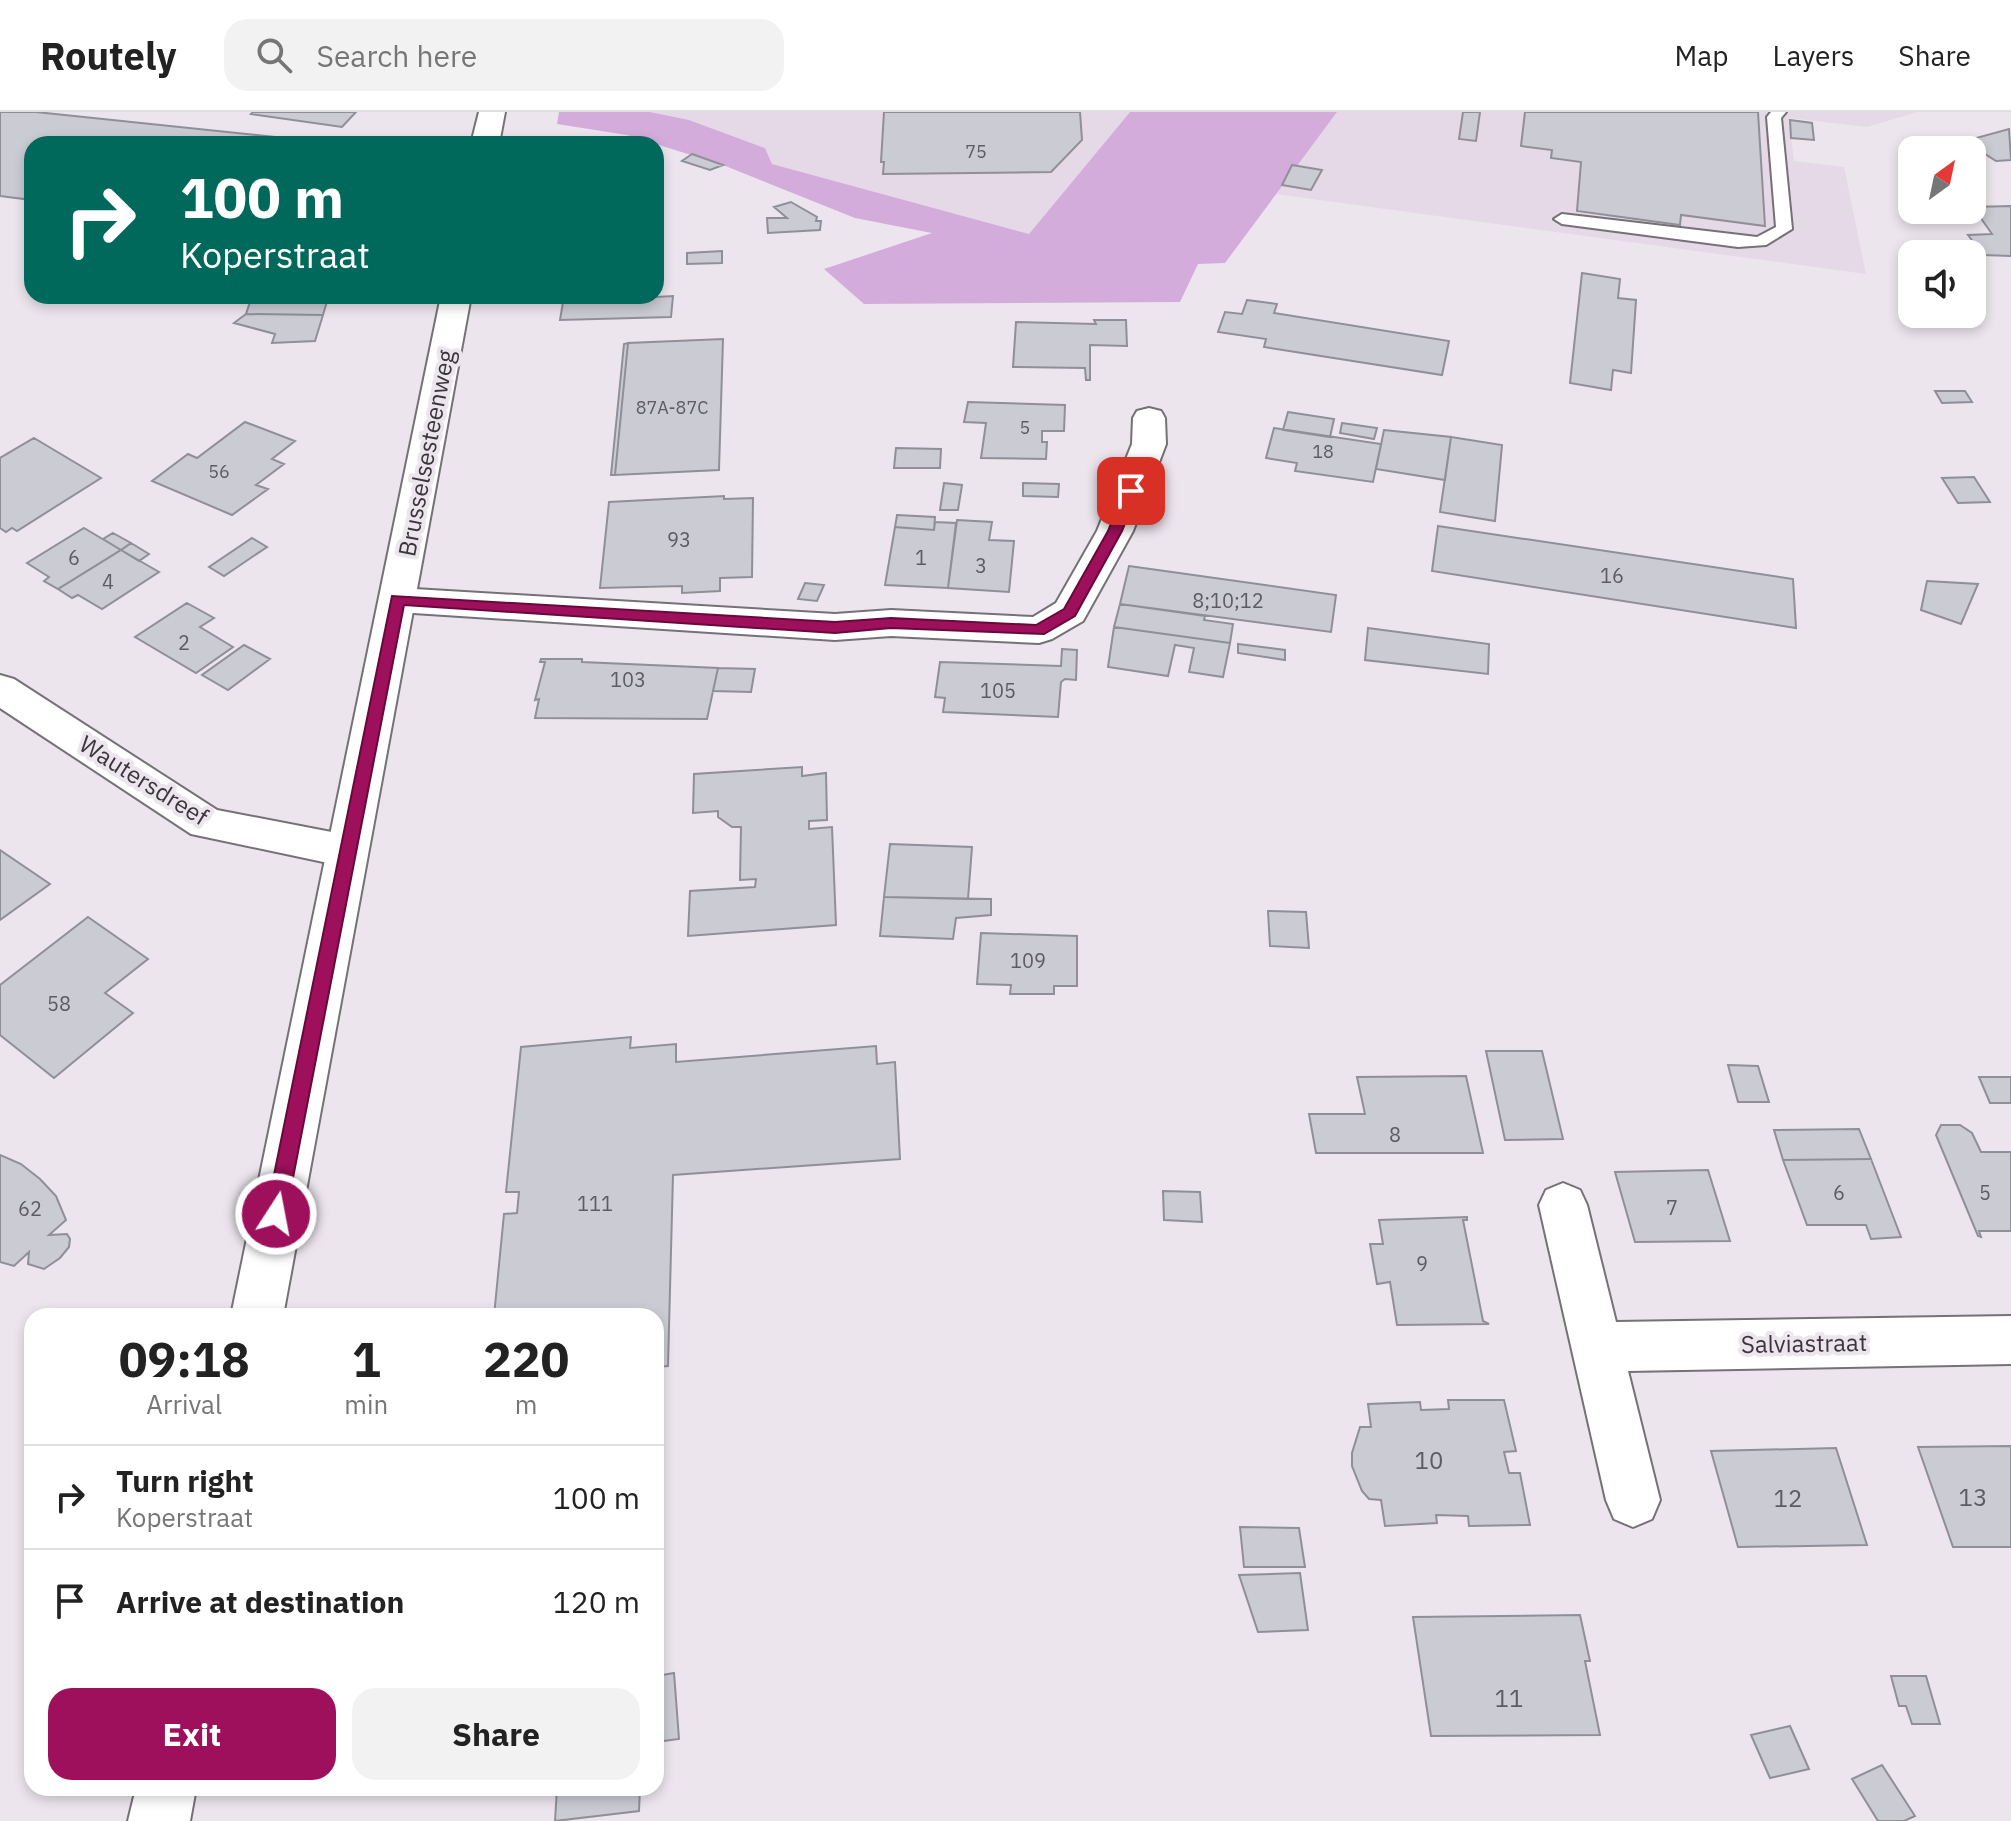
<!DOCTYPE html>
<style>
body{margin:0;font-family:"IBM Plex Sans",sans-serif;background:#f2f2f2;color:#222;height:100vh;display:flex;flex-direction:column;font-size:30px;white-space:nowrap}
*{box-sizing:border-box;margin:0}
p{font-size:26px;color:#767676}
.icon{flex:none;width:44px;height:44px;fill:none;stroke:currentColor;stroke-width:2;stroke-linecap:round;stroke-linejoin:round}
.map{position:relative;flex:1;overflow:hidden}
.drawer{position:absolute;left:24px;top:1196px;width:640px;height:488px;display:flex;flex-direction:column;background:#fff;border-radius:24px;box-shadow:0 4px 12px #0003}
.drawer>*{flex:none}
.banner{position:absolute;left:24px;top:24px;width:640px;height:168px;border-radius:24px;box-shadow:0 4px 12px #0003;background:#00695c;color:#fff;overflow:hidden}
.needle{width:52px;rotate:33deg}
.buttons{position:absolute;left:1898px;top:24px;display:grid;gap:16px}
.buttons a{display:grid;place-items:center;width:88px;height:88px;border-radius:16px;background:#fff;box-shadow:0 4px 12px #0003;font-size:40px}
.pin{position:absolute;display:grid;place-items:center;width:68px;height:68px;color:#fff;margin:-34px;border-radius:16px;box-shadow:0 4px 12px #0006}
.me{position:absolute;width:88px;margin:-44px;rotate:11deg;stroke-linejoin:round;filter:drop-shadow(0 0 6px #0008)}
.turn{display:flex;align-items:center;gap:28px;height:168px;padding:0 24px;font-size:36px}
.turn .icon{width:104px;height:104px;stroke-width:2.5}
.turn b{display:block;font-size:56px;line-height:68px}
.eta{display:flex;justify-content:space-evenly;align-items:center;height:136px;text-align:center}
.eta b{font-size:48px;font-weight:700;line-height:56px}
.button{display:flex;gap:16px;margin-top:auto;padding:16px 24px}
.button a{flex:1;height:92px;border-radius:24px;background:#9e105b;color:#fff;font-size:32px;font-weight:700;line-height:92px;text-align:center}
.button a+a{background:#f2f2f2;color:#222}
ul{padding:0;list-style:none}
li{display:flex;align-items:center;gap:24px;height:104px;padding:0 24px;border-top:2px solid #e0e0e0}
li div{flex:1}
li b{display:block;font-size:30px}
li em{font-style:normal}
header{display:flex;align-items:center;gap:48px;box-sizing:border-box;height:112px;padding:0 40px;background:#fff;border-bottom:2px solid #e0e0e0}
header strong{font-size:38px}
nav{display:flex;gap:44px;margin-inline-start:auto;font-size:28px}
.search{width:560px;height:72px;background:#f2f2f2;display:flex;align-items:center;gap:20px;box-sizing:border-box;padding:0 28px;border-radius:24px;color:#767676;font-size:30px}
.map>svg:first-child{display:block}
</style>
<header>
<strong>Routely</strong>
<div class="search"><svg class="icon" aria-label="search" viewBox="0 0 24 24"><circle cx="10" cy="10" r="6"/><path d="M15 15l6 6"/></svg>Search here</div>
<nav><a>Map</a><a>Layers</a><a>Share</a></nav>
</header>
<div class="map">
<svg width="2011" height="1709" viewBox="0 0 2011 1709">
<rect width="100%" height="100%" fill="#ece5ed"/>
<path fill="#e5d9e7" d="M650 0H1130L1029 122 772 52 765 36 689 8Z
M1337 0H1917L1867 15 1789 6 1794 49 1844 55 1866 162 1275 82Z"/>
<path fill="#d4acdb" d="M559 0H650L689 8 765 36 772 52 1029 122 1130 0H1337L1225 151 1198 152 1180 190 864 192 824 157 932 121 855 106 723 53 627 23 557 12Z"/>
<path fill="#cbcbd4" stroke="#908f98" stroke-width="2" d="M0 0H36L343 32H32V88L0 84Z
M253 0H356L342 15 251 2Z
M884 0H1080L1082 28 1051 60 883 62 884 50H881Z
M1463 0H1480L1476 29 1459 27Z
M1525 0H1758L1765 114 1681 103 1680 113 1577 99 1581 50 1551 46 1552 38 1521 34Z
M1790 8 1812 11 1814 28 1791 26Z
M2009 17 2011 48 1996 49 1965 29Z
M692 42 723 53 710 58 682 49Z
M1292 53 1322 58 1311 78 1282 73Z
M791 90 817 105 816 109H821L820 118 768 121 767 106H787L774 95Z
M2011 94V144L1983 143 1968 123 1992 122 1973 95Z
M722 139V151L687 152V141Z
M1582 161 1620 167 1618 186 1636 188 1631 261 1613 258 1611 278 1570 271Z
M252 184H320L319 187 328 186 323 203 246 202Z
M559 184H653L563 190Z
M673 184 671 205 560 208 563 190Z
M1247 188 1277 192 1274 201 1449 229 1442 263 1264 235 1266 227 1218 220 1225 200 1242 202Z
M246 202 323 203 315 229 272 231 275 222 234 211Z
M1094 208H1126L1127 234 1090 233V268H1086L1085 256 1013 255 1016 210 1096 212Z
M723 227 719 358 615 363 628 231Z
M628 231 615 363H611L624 232Z
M1935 279H1965L1972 290 1942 291Z
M968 290 1065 293 1064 319H1042V330H1047L1046 347 981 346 986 311 964 310Z
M1288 300 1334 307 1330 325 1283 318Z
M245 310 295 329 272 347 284 352 256 373 268 377 232 403 152 369 188 342 197 346Z
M1342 311 1377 316 1374 327 1340 321Z
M1274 316 1381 332 1373 370 1295 359 1297 351 1266 346Z
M1384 318 1451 325 1445 368 1376 357Z
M1451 325 1502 333 1495 409 1440 400Z
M34 326 101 366 17 419 12 416 6 420 0 416V346Z
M896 336 941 337 940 356H894Z
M1974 365 1990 390 1958 391 1942 366Z
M944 371 962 373 958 398H940Z
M1023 371 1059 372 1058 385 1023 384Z
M724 384V387L753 386 752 465 720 466V479L682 481V474L600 476 609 390Z
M897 403 935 405 934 418 895 415Z
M957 408 992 410 989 428 1014 429 1009 480 948 476Z
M935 410 956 411 948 476 885 473 895 415 934 418Z
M1438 414 1793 467 1796 516 1432 459Z
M84 416 121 438 58 477 44 469 49 465 27 451Z
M113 421 131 431 121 438 103 427Z
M252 426 267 435 224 464 209 455Z
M131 431 149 442 139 449 121 438Z
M121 438 159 460 102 497 78 483 72 486 58 477Z
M1129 454 1336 483 1331 520 1120 492Z
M1927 469 1978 472 1961 512 1921 498Z
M805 471 824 473 817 489 798 487Z
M187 491 214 506 200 515 233 535 196 561 135 525Z
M1120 492 1205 504 1204 508 1233 512 1230 531 1114 515Z
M1114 515 1230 531 1223 565 1189 560 1194 536 1175 533 1168 564 1108 555Z
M1368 516 1489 532 1488 562 1365 548Z
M1238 532 1285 538V548L1238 541Z
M244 533 270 547 228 578 202 563Z
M1062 537 1077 538 1076 568 1065 567 1061 570 1058 605 943 600 945 586 935 585 940 550 1061 554Z
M541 547H582V550L718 556 707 607 535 606 539 587 535 588 545 550H540Z
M718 556 755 557 751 580 713 579Z
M802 655V664L826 661 827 708 809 709V717L832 715 836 813 688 824 690 779 755 775 756 767 740 768 741 715H732L718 705V699L693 701 694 662Z
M890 732 972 735 968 787 884 785Z
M0 738 50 772 0 808Z
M884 785 991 787V803L956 806 953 827 880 824Z
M1268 799 1306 800 1309 836 1270 834Z
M88 805 148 847 105 881 133 901 54 966 0 923V873Z
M981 821 1077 824V874H1054V882H1010L1011 873 977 872Z
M631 925 630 936 676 932V950L876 934 877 952 895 950 900 1047 673 1063 668 1254 656 1255V1204H494L504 1102 517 1101 519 1080H506L521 935Z
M1486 939H1542L1563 1027 1505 1028Z
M1728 953 1758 954 1769 990H1738Z
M1466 964 1483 1041H1316L1309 1002H1365L1357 965Z
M1979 965H2011V991H1990Z
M1941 1013H1960L1972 1021 1981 1040H2011V1119H1979L1981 1125 1978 1124 1936 1023Z
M1859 1017 1871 1047 1783 1048 1774 1018Z
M0 1043 21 1052 40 1067 56 1084 66 1108 49 1123 67 1122 70 1127 69 1135 60 1146 44 1157 28 1152 29 1140 14 1154 0 1150Z
M1871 1047 1901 1125 1871 1127 1866 1113H1807L1783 1048Z
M1708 1058 1730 1129 1635 1130 1615 1060Z
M1163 1079 1200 1080 1202 1110 1164 1108Z
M1467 1105V1108H1463L1483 1209 1489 1212 1397 1213 1390 1170 1377 1172 1370 1132H1383L1379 1108Z
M1448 1288H1504L1516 1339 1504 1340 1509 1361H1520L1530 1413 1469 1414 1468 1404 1436 1403 1437 1411 1385 1414 1381 1388 1369 1387 1362 1379 1352 1354V1341L1360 1315H1371L1368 1292 1420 1290 1421 1298 1449 1297Z
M2011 1334V1435H1953L1918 1335Z
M1836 1336 1867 1433 1738 1435 1711 1339Z
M1240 1415 1299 1416 1305 1455H1244Z
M1300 1461 1308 1518 1258 1520 1239 1463Z
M1580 1503 1590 1549H1585L1600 1623 1431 1624 1413 1505Z
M674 1561 679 1627 656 1630V1564Z
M1891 1564H1926L1940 1612H1912L1906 1594H1899Z
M1790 1614 1809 1657 1770 1666 1751 1623Z
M1882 1653 1915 1704 1904 1709H1878L1852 1667Z
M557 1676H640L639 1699 555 1709Z"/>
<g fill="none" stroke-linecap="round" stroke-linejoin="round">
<g stroke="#767077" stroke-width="4">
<path id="lane" d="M1771 0H1786L1781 6 1792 117 1766 133 1738 135 1562 112 1554 107 1562 102 1757 125 1776 115 1767 5Z"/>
</g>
<g stroke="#767077" stroke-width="4">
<path id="street" d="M1149 296 1161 299 1165 306 1166 332 1133 419 1083 509 1052 527 1039 531 891 524 835 528 398 500 385 497 380 488 385 479 398 476 835 502 891 498 1033 505 1056 491 1097 419 1132 332 1133 306 1137 299Z
M0 563 14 567 217 698 347 723 362 728 368 739 362 750 347 755 191 722 0 596Z
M1563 1071 1580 1078 1587 1093 1616 1210 2011 1204V1252L1628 1259 1660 1388 1652 1407 1633 1415 1614 1407 1606 1388 1539 1093 1546 1078Z"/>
</g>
<g stroke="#767077" stroke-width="4">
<path id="primary" d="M479 0H505L499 32H471Z
M441 184H471L283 1204H231Z
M136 1676H196L190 1709H128Z"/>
</g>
<use href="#lane" fill="#fff" fill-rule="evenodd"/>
<use href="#street" fill="#fff" fill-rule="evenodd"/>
<use href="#primary" fill="#fff" fill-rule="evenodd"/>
</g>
<path fill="#9e105b" stroke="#670a3b" stroke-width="2" d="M1131 374 1138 379 1122 419 1075 504 1044 522 891 516 835 521 404 493 286 1102 283 1108 276 1111 269 1108 266 1102 392 484 835 510 891 506 1036 513 1064 497 1108 419 1124 379Z"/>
<g text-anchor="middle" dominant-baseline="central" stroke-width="8" stroke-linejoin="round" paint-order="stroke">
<g font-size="18" fill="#5e5c60">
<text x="976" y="39">75</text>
<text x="672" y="295">87A-87C</text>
<text x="1025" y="315">5</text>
<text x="1323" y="339">18</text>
<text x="219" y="359">56</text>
</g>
<g font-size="20" fill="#5e5c60">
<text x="679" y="427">93</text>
<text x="74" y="445">6</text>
<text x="921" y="445">1</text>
<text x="981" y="453">3</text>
<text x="1612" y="463">16</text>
<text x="108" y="469">4</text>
<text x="1228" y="488">8;10;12</text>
<text x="184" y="530">2</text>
<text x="628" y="567">103</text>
<text x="998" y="578">105</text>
<text x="1028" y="848">109</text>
<text x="59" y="891">58</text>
<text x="1395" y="1022">8</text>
<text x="1839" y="1080">6</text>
<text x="1985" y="1080">5</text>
<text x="595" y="1091">111</text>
<text x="1672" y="1095">7</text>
<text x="30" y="1096">62</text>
<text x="1422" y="1151">9</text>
</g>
<g font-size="24" fill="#3a373a" stroke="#ece5ed">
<text transform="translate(426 341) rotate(-79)">Brusselsesteenweg</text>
<text transform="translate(144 668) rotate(32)">Wautersdreef</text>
<text transform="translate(1804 1231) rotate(-1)">Salviastraat</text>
</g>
<g font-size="24" fill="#5e5c60">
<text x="1429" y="1348">10</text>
<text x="1973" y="1385">13</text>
<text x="1788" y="1386">12</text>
<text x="1509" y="1586">11</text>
</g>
</g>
</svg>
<div class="buttons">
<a><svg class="needle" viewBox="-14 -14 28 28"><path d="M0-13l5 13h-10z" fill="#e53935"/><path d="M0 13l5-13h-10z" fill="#767676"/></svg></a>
<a><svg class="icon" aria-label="sound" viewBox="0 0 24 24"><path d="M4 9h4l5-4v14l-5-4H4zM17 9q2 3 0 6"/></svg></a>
</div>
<div class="pin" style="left:1131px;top:379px;background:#d93025"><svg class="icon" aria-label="arrive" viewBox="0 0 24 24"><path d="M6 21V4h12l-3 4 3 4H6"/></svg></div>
<svg class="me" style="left:276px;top:1102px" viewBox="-20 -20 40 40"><circle r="17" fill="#9e105b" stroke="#fff" stroke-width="3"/><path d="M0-11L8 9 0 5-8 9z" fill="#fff"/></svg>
<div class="banner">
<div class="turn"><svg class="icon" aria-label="right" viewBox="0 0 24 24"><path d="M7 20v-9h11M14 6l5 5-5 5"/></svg><div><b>100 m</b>Koperstraat</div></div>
</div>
<section class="drawer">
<div class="eta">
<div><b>09:18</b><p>Arrival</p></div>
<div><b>1</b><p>min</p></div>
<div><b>220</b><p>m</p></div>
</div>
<ul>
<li><svg class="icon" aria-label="right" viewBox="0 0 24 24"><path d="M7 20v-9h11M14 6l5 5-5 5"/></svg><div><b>Turn right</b><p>Koperstraat</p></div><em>100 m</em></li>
<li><svg class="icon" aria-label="arrive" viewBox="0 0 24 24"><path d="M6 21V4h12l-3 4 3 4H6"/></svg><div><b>Arrive at destination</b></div><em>120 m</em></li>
</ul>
<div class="button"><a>Exit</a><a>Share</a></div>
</section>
</div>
